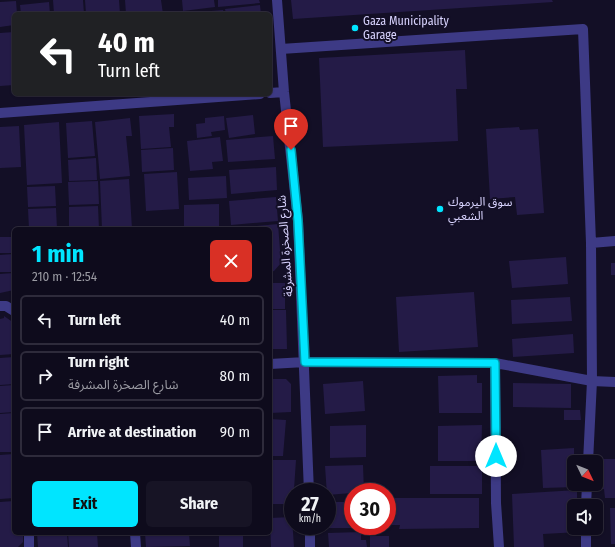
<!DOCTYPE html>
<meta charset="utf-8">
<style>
body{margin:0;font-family:"Fira Sans Condensed","Noto Sans Arabic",sans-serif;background:#171425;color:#f1f3f6;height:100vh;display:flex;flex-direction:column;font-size:15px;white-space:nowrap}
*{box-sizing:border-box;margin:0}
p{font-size:13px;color:#9b9ba3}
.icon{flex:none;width:22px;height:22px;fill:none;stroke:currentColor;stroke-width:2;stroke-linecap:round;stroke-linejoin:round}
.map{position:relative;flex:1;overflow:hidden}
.side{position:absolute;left:12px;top:227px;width:260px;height:308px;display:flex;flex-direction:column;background:#0e0b1c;border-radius:6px;box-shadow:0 1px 3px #0004,0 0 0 1px #2e2b3b}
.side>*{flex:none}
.guide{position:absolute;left:12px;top:12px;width:260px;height:84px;border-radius:6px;box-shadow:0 1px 3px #0004,0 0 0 1px #2e2b3b;background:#202124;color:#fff;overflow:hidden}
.needle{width:26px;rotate:133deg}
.fabs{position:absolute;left:567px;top:455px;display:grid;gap:8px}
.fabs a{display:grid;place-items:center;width:36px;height:36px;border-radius:6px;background:#0e0b1c;box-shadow:0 1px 3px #0004,0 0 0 1px #2e2b3b;font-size:20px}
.speed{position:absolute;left:284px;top:483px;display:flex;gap:8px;font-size:20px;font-weight:700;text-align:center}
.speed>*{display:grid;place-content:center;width:52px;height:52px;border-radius:50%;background:#0e0b1c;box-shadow:0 1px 3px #0004,0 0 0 1px #2e2b3b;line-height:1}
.speed small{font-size:10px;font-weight:400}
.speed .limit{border:6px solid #d22;background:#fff;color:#111}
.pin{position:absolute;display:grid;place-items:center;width:34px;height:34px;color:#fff;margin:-41px -17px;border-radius:50% 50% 50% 0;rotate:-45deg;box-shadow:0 0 4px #0007}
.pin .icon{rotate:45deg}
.me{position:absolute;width:44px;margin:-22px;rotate:0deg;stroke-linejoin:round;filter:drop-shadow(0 0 3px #0008)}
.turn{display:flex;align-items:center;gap:14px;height:84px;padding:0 20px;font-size:18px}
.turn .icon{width:52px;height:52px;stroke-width:2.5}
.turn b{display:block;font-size:28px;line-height:34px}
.round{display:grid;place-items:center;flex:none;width:42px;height:42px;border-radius:6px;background:#171425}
.summary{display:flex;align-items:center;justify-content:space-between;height:68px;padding:0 20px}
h1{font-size:24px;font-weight:700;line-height:30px;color:#00e5ff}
.action{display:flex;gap:8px;margin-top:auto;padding:8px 20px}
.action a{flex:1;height:46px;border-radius:6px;background:#00e5ff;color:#111;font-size:16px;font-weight:700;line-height:46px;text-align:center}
.action a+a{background:#171425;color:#f1f3f6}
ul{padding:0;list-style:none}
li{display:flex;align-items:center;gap:12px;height:50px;margin:0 8px 6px;padding:0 12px;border:2px solid #2e2b3b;border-radius:6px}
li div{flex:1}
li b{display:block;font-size:15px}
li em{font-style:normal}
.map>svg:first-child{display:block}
</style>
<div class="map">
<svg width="615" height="547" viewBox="0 0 615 547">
<rect width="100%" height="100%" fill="#130f26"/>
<path fill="#241b47" d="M53 0H83L84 14H54Z
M85 0H119L120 14H86Z
M125 0H161L163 14H126Z
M182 0H214L215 7 183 11Z
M218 0H259L260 3 218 7Z
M291 0H552L553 2 293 19Z
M16 1 17 14H14V25L0 27V2Z
M49 2 50 14H21L20 5Z
M260 5 261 14H226L225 9Z
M223 10 224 14H199V12Z
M14 32V85L0 86V33Z
M465 50 467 89H456L458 141 323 147 319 58Z
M174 114V127H169L171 147 141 149 139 116Z
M253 115 255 134 229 138 226 118Z
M224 116 225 130 211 132 212 136 197 138 196 124 205 123V118Z
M130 118 132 136H126L130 176 100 179 95 122Z
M92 121 95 156 68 158 66 123Z
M59 122 62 183 27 185 24 125Z
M19 126 21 167 0 168V127Z
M519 127 520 130 538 129 544 213 517 215 515 197 490 199 486 129Z
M273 136 275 159 228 162 226 140Z
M220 137 223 161 212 162 213 169 190 171 187 141Z
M173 148 174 170 142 172 141 150Z
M96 158 97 180 69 181 68 160Z
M276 167 277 190 231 194 229 170Z
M177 172 179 209 146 211 144 174Z
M226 176 227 198 189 200 188 178Z
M129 179 132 229H102L100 181Z
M98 181 99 204 69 205 68 182Z
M55 186 56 206 28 207 27 187Z
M276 197 278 221 231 225 229 201Z
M219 204V226L184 227V205Z
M98 206 99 229H69V207Z
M56 208 57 229H29L28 209Z
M278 224 281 263 274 271 270 272V229H225Z
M0 237H14V253H0Z
M14 254V272H0V255Z
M566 257 568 284 512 288 509 261Z
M611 263H615V275H611Z
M14 273V290L0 293V274Z
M270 283H285V309H270Z
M474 292 478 347 399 352 396 297Z
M570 297 572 321 512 324 511 300Z
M270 310H286L287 349H270Z
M4 316 14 323V354L0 355V319L4 318Z
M573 334 574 353 513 357 512 339Z
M14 357V384L0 385V358Z
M477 375V383H482V413H439L438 376Z
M270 379H286L291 384V412L270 413Z
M363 381 365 411 325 414 323 384Z
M513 383 571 384V408L513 407Z
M14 385V412L0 413V386Z
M564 410H580L581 420H564Z
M14 413V452H0V414Z
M270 419 286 420 283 456H270Z
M366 425V457L330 458V426Z
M482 425 481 461H438V426Z
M574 448V484H576V487L543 488 541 450Z
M14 454V498L0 499V455Z
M601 459H615V498H605L604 489H602Z
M270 460H296L293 504H270Z
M363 465 364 492 327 495 325 466Z
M430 466H482V494H430Z
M577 490V506H574V528H578L579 532 543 534 544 547H514L512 494Z
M387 498H479V528L399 529 400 525H387Z
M14 501V533H23V542L18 547H0V502Z
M328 502H353V526H365V528H328Z
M610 508H615V544H611Z
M292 517 294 547H271L270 518Z
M361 532V540H366L367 547H329L328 533Z
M37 533H67L68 547H38Z
M68 533H97L98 547H69Z
M145 533H189L190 546 146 547Z
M219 533H243V547H219Z
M370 536H389V547H370Z"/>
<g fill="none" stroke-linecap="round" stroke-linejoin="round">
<path stroke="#3d3a85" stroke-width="10" d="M277 0 284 92 298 221 309 492
M281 49 583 29 591 243
M270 93 284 92
M0 113 260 94
M0 306H6L14 311
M495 363 496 503 499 547
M270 364 305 362 495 363 592 381 591 243 615 241
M588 462 592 381 615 382
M586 506 587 484
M310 526V547
M586 528V547
M29 533V547
M135 533 136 547"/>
</g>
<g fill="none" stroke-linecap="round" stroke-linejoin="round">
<g stroke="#0095a6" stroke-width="10">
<path id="route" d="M291 150 298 221 305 362 495 363 496 456"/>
</g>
<use href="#route" stroke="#00e5ff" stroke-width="7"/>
</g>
<g fill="#00e5ff" stroke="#130f26" stroke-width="1.5">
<circle cx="355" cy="28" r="4"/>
<circle cx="440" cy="209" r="4"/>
</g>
<g text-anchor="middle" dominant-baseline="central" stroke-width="4" stroke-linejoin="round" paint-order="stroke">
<g font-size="12" fill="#d9d4ff" stroke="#130f26" text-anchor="start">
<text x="363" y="21">Gaza Municipality<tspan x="363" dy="14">Garage</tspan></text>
<text x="448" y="202">سوق اليرموك<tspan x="448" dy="14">الشعبي</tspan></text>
</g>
<g font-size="12" fill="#d9d4ff" stroke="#130f26">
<text transform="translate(285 246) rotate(-94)">شارع الصخرة المشرفة</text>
</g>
</g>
</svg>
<div class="fabs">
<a><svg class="needle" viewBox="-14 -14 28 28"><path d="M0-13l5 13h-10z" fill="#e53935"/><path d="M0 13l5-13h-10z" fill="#9b9ba3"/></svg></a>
<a><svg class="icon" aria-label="sound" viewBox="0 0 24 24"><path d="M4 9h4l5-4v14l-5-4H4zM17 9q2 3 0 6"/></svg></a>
</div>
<div class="speed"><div>27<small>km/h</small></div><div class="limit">30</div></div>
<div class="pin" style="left:291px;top:150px;background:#d93025"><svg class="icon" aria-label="arrive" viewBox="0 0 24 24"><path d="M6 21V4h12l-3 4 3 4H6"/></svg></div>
<svg class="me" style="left:496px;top:456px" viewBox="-20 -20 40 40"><circle r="19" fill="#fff"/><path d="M0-13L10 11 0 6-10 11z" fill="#00e5ff"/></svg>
<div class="guide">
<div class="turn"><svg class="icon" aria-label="left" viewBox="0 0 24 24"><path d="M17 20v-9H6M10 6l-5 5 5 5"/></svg><div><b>40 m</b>Turn left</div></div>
</div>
<section class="side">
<div class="summary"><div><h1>1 min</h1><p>210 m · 12:54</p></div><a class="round" style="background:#d93025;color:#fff"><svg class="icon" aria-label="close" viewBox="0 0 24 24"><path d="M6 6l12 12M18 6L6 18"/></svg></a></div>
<ul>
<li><svg class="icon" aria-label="left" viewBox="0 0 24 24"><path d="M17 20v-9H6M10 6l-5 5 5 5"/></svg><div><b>Turn left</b></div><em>40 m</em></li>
<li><svg class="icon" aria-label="right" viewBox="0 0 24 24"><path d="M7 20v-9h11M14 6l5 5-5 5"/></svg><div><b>Turn right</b><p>شارع الصخرة المشرفة</p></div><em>80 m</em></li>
<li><svg class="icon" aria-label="arrive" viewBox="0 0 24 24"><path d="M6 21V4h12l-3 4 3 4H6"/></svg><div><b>Arrive at destination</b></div><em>90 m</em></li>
</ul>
<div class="action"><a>Exit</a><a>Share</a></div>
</section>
</div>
